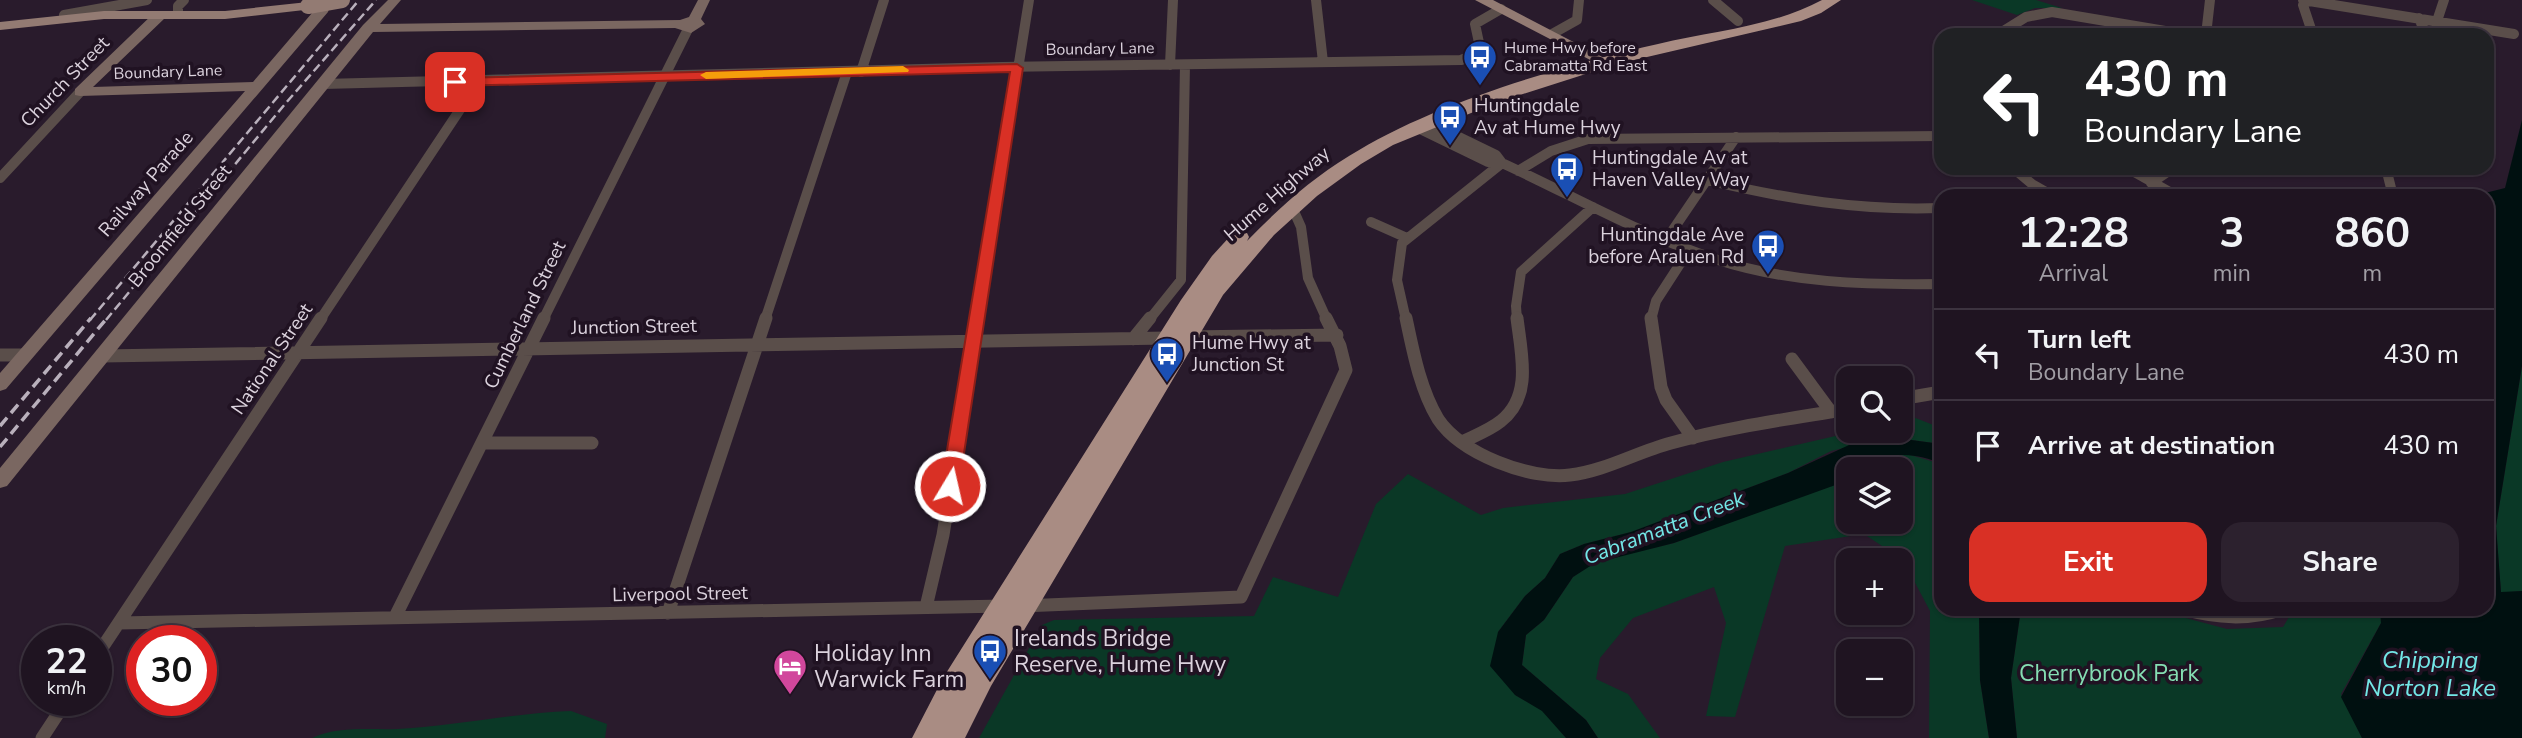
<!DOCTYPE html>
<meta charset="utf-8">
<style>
body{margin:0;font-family:"Nunito Sans",sans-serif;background:#2c212e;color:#f1f3f6;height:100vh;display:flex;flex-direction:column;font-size:26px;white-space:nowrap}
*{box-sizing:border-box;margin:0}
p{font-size:23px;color:#a19ea5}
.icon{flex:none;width:38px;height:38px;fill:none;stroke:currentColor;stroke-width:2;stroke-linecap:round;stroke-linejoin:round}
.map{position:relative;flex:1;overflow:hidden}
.details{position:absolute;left:1934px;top:189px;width:560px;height:427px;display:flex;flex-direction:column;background:#1f1421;border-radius:21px;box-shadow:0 2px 5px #0004,0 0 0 2px #3c333f}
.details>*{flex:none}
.hud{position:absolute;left:1934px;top:28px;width:560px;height:147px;border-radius:21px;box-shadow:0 2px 5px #0004,0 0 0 2px #3c333f;background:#202124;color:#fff;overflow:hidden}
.tools{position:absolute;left:1836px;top:366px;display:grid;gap:14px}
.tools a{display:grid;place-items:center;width:77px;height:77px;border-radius:14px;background:#1f1421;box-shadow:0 2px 5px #0004,0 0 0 2px #3c333f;font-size:35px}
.speed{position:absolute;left:21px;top:625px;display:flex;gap:14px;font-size:35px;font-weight:700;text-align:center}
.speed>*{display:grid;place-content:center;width:91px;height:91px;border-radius:50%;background:#1f1421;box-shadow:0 2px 5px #0004,0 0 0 2px #3c333f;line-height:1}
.speed small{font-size:18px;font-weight:400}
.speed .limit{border:10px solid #d22;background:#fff;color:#111}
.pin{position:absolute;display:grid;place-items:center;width:60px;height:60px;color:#fff;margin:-30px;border-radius:14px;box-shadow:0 4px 10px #0006}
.me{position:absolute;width:77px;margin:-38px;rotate:9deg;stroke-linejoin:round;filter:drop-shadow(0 0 5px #0008)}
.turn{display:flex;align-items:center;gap:24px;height:147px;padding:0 35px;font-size:32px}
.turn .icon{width:91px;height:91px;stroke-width:2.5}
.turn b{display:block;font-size:49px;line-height:60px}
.eta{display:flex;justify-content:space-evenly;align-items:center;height:119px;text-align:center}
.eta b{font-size:42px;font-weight:700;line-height:49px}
.primary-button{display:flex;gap:14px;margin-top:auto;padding:14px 35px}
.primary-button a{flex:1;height:80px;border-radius:21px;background:#d93025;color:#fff;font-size:28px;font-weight:700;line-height:80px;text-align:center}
.primary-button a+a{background:#2c212e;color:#f1f3f6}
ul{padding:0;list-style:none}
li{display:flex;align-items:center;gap:21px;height:91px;padding:0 35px;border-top:2px solid #3c333f}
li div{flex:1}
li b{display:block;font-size:26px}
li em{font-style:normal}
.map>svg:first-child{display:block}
</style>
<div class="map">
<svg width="2522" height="738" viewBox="0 0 2522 738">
<rect width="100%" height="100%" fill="#291b2c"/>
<path fill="#0a3826" d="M1972 0H2036L2062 8H2035L2017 15Z
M2522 366V591L2501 593 2496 526Z
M1913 417 1941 428V444L1889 437 1831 451 1788 473 1631 532 1584 544 1560 554 1545 578 1525 596 1498 632 1515 695 1542 710 1566 738H979L1042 625 1054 620 1254 616 1273 577 1338 597 1376 504 1408 474 1481 515 1503 508 1625 494 1723 462 1857 431 1900 430 1901 420Z
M1907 454 1941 464V609H1979L1980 680 1989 738H1929L1930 611 1903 560 1864 534 1785 546 1735 717 1706 716 1726 623 1714 587 1633 618 1600 658 1596 679 1628 694 1660 738H1598L1586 720 1522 665 1526 635 1544 620 1573 577 1595 562 1674 543 1848 479V522H1900V469H1868L1883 458Z
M2021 609H2163L2182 617 2227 629 2283 627 2294 609H2380L2381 623 2341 694 2362 738H2017L2011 678Z
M571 711 607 724 605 738H312C337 726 370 730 398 729 456 726 513 713 571 711Z"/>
<path fill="#001010" d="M2522 120V366L2496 526 2501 592 2522 591V738H2362L2341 697 2381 623 2380 609H2487V196H2473L2505 188Z
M1889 437 1941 444V464C1925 456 1902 452 1885 458 1866 464 1873 469 1848 469V479L1841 483 1674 543 1595 563 1573 577 1544 620 1526 635 1522 665 1586 720 1598 738H1566L1542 711 1515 695 1490 666 1498 632 1525 596 1545 578 1560 554 1584 544 1631 532 1788 473 1860 440Z
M1979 609H2021L2011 678 2017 738H1989L1980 680Z"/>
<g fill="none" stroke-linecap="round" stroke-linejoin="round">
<path stroke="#5a4e4a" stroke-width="10" d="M1316 0 1323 62
M1713 0 1738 21
M2303 0 2514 34
M2306 0 2303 5 2313 35
M178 12V6L184 0
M64 15 147 0
M2419 18 2426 35
M2437 21 2444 0
M1552 34 1577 20 1579 0
M1997 35 2026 17 2052 12 2189 35
M2206 35 2210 0
M1170 65 1173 0
M861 72 884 0
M323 84 1002 67 1461 60 1481 52 1475 24 1501 9
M1428 122 1496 155 1502 163
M1416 127 1488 162 1502 163C1572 195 1641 235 1715 259 1788 283 1865 285 1941 284
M2013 168 2032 184 2053 196
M2127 168 2177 196
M2386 168 2393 196
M1518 171 1551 151 1588 139 1941 136
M0 178 80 92
M1707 180C1785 199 1861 211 1941 208
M2151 183 2173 168
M2026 196 2046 192
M1293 209 1301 227 1308 278 1327 320
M1371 222 1407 238
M1666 240 1736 137
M320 320 479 81
M543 320 688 29
M765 320 847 72
M978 320 1029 0
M1149 320 1181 280 1185 65
M1406 320 1397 280 1402 243 1502 163
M1517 320 1516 306 1521 272 1593 207
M1651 320 1656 301 1689 250"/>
<path stroke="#5a4e4a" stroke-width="13" d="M1406 318C1413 351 1420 389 1438 419 1461 454 1530 480 1570 475 1605 471 1637 452 1671 443 1729 427 1789 419 1848 409
M1651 318 1661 387 1666 400 1693 438
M1188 337 1337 335
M1133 339 1150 318
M0 355H26
M102 356 1167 338
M1792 359 1831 412
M1900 399 1941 392
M1462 442C1474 436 1490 430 1501 421 1533 396 1521 353 1517 318
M483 443H592
M1022 606 1241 597 1346 370 1340 346 1326 318
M926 607 943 535 978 318
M2182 609C2218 618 2247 621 2283 609
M668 613 766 318
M395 617 544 318
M119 623 1004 606
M96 657 321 318
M42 738 67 700"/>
<path fill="#7a6761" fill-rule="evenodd" d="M388 0H401L380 24 680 20 689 17 698 0H710L701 19 705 24 691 33 675 28 373 32 7 486 0 488V468L363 25Z
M323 5 329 9 328 12 6 389 0 391V373L245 91 80 96 75 95V89L155 12 160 11 167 15 165 18 93 87 253 82 318 6Z"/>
<path fill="#937b73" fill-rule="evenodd" d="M1475 0H1493L1610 61 1608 64H1598Z
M308 2 313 3V9L225 19H104L0 30V22L104 11H225Z"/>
<path fill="#a98c83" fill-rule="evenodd" d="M1822 0H1841L1821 13 1801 21 1617 64 1498 102 1393 145 1361 164 1317 196 1274 235 1223 295 991 686 965 738H912L943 678 1181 300 1212 256 1233 233H1247L1249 237 1247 241C1278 209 1311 179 1349 156 1433 103 1561 66 1658 44 1712 31 1772 27 1822 0Z"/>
<path stroke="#b9b0bc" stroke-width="2.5" stroke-dasharray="9 4.5" stroke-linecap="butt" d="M90 320 359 0
M106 320 285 104 376 0"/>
<path stroke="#b9b0bc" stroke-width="3.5" stroke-dasharray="11 6" stroke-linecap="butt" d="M0 426 91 318
M0 447 107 318"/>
<path stroke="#937b73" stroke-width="16" d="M308 6 342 0"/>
</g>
<path fill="#d93025" stroke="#8d1f18" stroke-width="2" d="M1017 64 1023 68 959 486 956 491H944L941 486 1010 72 455 86 449 82 455 78Z"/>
<path fill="#f59e0b" d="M903 66 909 70 908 72 706 79 700 75 706 72Z"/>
<defs>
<g id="bus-pin" transform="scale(1.75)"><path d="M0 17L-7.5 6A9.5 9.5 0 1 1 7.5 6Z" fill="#1a4fb4" stroke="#201222"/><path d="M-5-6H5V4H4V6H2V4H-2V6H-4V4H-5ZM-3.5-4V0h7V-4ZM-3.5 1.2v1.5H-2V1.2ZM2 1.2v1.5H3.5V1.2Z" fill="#fff"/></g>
<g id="hotel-pin" transform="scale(1.75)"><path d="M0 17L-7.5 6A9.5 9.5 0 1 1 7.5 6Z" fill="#d1479c" stroke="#201222"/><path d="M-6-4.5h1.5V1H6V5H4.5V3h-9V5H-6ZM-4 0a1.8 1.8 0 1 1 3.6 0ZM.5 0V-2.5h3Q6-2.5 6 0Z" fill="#fff"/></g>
</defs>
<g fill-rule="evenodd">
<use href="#bus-pin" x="1480" y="57"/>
<use href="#bus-pin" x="1450" y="117"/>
<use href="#bus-pin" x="1567" y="169"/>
<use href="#bus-pin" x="1768" y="246"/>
<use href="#bus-pin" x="1167" y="354"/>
<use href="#bus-pin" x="990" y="651"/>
<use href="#hotel-pin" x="790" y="666"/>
</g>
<g text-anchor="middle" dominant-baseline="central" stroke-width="7" stroke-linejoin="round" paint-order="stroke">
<g font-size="16" fill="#dbd2dd" stroke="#201222" text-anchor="start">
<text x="1504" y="48">Hume Hwy before<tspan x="1504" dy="18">Cabramatta Rd East</tspan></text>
</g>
<g font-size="16" fill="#dbd2dd" stroke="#201222">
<text transform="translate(1100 49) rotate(-1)">Boundary Lane</text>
<text transform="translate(168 72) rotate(-2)">Boundary Lane</text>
</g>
<g font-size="19" fill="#dbd2dd" stroke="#201222">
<text transform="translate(65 82) rotate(-46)">Church Street</text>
<text transform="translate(146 184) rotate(-49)">Railway Parade</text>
<text transform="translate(1277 194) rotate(-41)">Hume Highway</text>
<text transform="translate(180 226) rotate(-51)">Broomfield Street</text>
<text transform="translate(525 315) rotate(-64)">Cumberland Street</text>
<text transform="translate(634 327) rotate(-1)">Junction Street</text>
<text transform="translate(272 359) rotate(-56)">National Street</text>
<text transform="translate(680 594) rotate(-1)">Liverpool Street</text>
</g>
<g font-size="19" fill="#dbd2dd" stroke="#201222" text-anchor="start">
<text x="1474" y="106">Huntingdale<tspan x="1474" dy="22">Av at Hume Hwy</tspan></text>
<text x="1592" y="158">Huntingdale Av at<tspan x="1592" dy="22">Haven Valley Way</tspan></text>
<text x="1744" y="235" text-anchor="end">Huntingdale Ave<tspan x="1744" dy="22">before Araluen Rd</tspan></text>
<text x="1192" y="343">Hume Hwy at<tspan x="1192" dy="22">Junction St</tspan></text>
</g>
<g font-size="21" font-style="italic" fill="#73e7e7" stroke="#201222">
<text transform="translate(1664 528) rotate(-21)">Cabramatta Creek</text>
</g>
<g font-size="23" fill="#dbd2dd" stroke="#201222" text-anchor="start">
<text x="1014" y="638">Irelands Bridge<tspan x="1014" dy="26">Reserve, Hume Hwy</tspan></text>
<text x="814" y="653">Holiday Inn<tspan x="814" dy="26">Warwick Farm</tspan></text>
</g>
<g font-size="23" fill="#85deb3" stroke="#201222">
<text x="2109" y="673">Cherrybrook Park</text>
</g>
<g font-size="24" font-style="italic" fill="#73e7e7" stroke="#201222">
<text x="2430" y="660">Chipping<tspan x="2430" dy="28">Norton Lake</tspan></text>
</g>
</g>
</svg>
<div class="tools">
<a><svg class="icon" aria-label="search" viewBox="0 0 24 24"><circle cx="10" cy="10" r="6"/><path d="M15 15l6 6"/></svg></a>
<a><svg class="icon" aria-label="layers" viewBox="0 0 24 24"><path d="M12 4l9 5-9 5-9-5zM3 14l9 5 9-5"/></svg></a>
<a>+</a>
<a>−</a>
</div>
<div class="speed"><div>22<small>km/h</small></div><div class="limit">30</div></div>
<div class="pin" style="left:455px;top:82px;background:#d93025"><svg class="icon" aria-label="arrive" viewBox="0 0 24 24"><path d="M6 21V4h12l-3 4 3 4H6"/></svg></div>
<svg class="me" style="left:950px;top:486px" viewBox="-20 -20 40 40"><circle r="17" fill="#d93025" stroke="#fff" stroke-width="3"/><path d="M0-11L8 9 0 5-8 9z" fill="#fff"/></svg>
<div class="hud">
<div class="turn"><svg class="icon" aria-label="left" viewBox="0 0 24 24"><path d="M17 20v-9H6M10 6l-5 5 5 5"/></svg><div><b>430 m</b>Boundary Lane</div></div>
</div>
<section class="details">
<div class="eta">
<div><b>12:28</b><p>Arrival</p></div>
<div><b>3</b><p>min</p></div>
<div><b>860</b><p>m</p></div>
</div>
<ul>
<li><svg class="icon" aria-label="left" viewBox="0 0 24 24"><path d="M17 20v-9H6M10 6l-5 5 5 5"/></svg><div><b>Turn left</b><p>Boundary Lane</p></div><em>430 m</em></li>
<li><svg class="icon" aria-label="arrive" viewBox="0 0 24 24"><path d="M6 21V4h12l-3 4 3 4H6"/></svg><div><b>Arrive at destination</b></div><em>430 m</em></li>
</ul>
<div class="primary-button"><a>Exit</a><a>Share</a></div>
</section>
</div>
